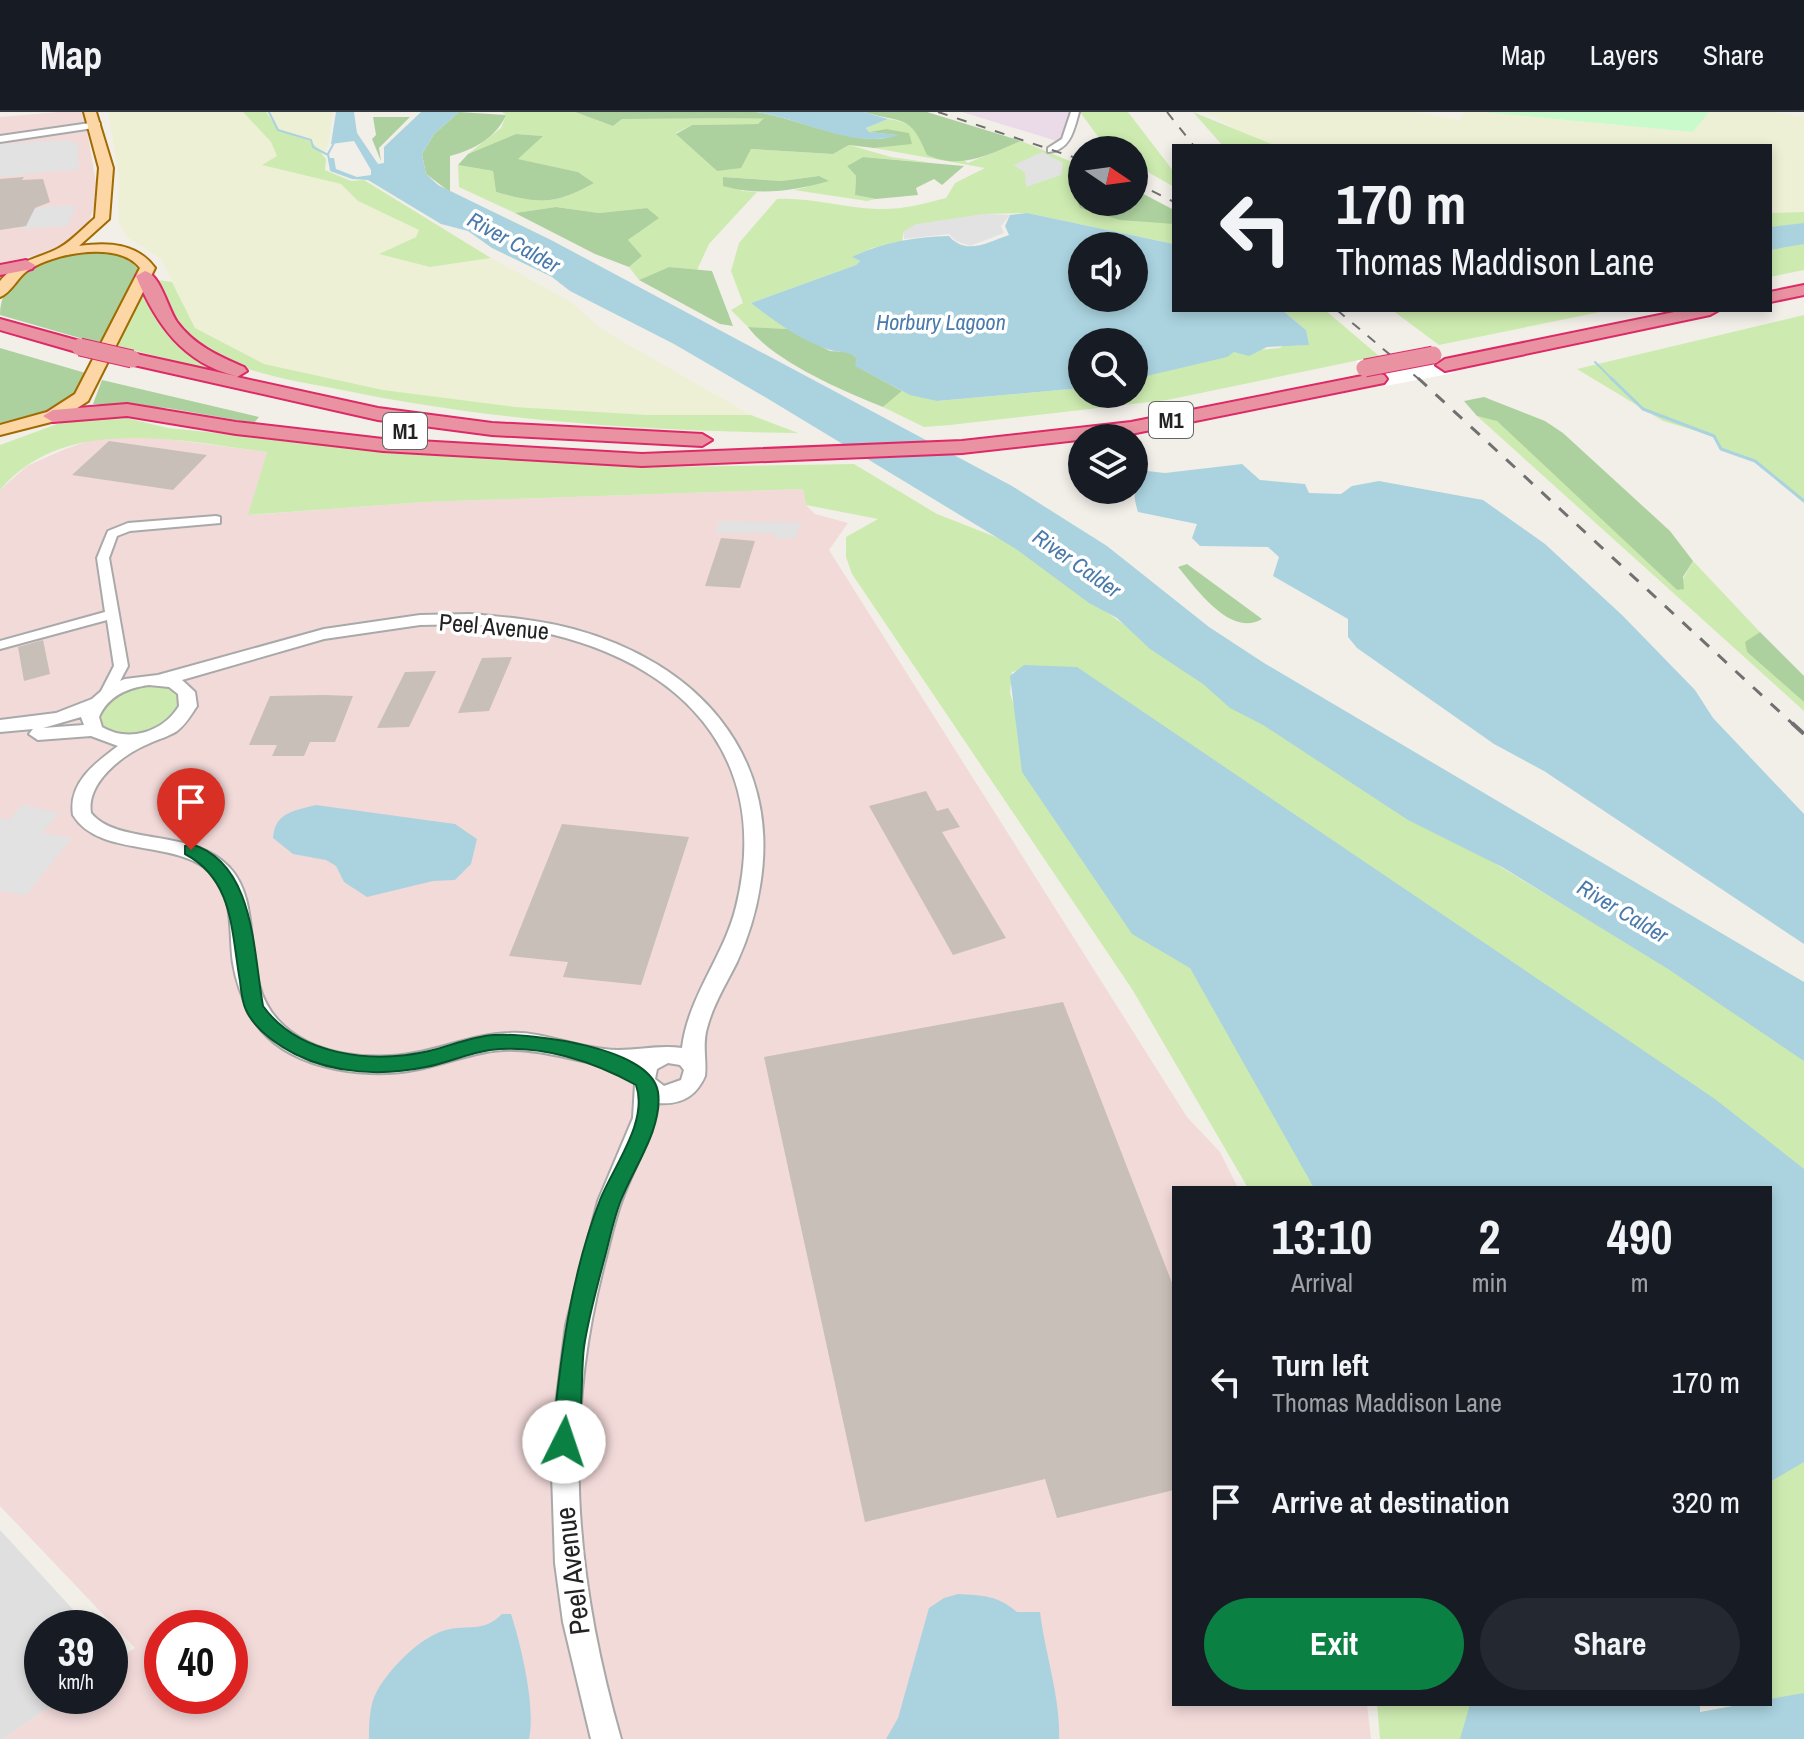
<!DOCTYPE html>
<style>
body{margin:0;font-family:"Archivo Narrow",sans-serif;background:#242831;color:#f1f3f6;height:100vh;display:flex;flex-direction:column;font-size:30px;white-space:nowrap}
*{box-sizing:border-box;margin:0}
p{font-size:26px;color:#9ea1a6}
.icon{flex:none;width:44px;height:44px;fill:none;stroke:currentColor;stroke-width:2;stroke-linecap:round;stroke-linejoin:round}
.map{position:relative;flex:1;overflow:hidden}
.sheet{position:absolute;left:1172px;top:1074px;width:600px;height:520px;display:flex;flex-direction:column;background:#171b24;border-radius:0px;box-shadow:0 4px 12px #0003}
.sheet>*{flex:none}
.hud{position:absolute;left:1172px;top:32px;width:600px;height:168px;border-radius:0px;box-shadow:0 4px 12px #0003;background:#171b24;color:#f1f3f6;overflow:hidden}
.needle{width:52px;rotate:103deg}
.buttons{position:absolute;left:1068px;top:24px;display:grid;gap:16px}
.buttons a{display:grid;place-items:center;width:80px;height:80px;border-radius:50%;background:#171b24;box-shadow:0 4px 12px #0003;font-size:40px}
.speed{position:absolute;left:24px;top:1498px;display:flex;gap:16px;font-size:40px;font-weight:700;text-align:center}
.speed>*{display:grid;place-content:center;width:104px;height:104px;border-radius:50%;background:#171b24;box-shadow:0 4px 12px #0003;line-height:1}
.speed small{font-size:20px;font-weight:400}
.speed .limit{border:12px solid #d22;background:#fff;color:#111}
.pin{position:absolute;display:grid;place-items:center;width:68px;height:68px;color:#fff;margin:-82px -34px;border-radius:50% 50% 50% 0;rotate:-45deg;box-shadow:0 0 8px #0007}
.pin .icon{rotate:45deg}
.me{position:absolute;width:88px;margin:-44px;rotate:4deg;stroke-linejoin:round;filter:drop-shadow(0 0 6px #0008)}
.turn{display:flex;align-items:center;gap:28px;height:168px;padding:0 32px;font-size:36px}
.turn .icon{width:104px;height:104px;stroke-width:2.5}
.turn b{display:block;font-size:56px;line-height:68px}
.eta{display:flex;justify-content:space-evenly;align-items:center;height:136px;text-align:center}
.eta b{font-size:48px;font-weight:800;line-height:56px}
.action{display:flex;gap:16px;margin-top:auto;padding:16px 32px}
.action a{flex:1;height:92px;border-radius:48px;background:#0b8043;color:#fff;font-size:32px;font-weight:800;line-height:92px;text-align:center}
.action a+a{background:#242831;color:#f1f3f6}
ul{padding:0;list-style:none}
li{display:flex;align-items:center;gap:24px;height:120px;padding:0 32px}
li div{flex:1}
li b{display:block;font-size:30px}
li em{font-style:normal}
header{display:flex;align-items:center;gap:48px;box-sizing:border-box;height:112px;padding:0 40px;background:#171b24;border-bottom:2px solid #363941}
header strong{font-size:38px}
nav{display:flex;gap:44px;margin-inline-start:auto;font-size:28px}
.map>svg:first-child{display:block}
</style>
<header>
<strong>Map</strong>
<nav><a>Map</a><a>Layers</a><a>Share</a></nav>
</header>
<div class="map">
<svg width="1804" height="1627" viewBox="0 0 1804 1627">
<rect width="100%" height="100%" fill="#f2efe9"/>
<path fill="#e0dfdf" d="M0 1418 90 1516H42V1584H66L3 1627H0Z"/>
<path fill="#f2dad9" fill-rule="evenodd" d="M59 0H83L90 13 36 24 87 18 98 82 86 119 53 140 0 151V5Z
M151 325 267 340 249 403 425 390 803 377 806 393 815 402 848 411 829 438 1187 1005 1220 1040 1238 1076H1174V1592H1367L1371 1627H3L66 1584H110V1553L135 1536 0 1394V378L27 354 63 338 97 326ZM162 1516H230V1584H162Z"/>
<path fill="#ebdbe8" d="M962 0H1070L1063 31Z"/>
<path fill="#eef0d5" d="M108 0H243L271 30 277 44 264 53 341 72 358 89 419 118 417 124 380 142 430 155 491 146 571 190 603 218 751 303H648L515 295 383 278 264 252 195 216 161 147 127 125 118 109 119 65Z
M266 0H333L328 33 323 41 312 30 279 18Z
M1205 0H1415L1460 8 1464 0H1481L1693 20 1709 0H1771L1804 5V100L1770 101V34H1276L1254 27Z"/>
<path fill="#cdebb0" d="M243 0H266L279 18 312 30 326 47 325 58 351 69 364 68 491 146 430 155 379 142 416 125 419 118 358 89 341 72 262 53 277 44 271 30Z
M502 0H575L613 14 622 7 766 6 758 12 692 13 676 21 717 59 751 37 833 42 849 33 891 45 934 51 863 45 847 54 856 64 855 83 876 87 867 89 794 78 807 75 819 64 781 69 724 65 742 79 757 80 709 132 697 158 669 155 639 168 629 155 642 144 627 129 658 106 647 96 599 101 556 95 515 101 459 75 458 53 493 59 496 80C539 92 555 93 594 71L578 60 517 47 542 24 516 22 468 42 501 16 506 3Z
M1080 0H1128L1174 60V75L1134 52V38L1107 37Z
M1193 0 1276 34H1223Z
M888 7C917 10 944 35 968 51L1021 29 1082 54V69L1076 71 1080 96 1172 110 1174 132 1027 101 984 102 904 119 902 129 872 136 853 145 860 149 856 153 751 191 788 217 748 215 731 198 743 191 731 159 739 131 777 87C811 85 843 96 877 97 901 98 923 92 946 86L955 71 985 56 874 36 912 31 886 17 869 20 866 16Z
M1804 100V158L1770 165V101Z
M157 168 172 170 195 216 264 252 383 278 515 295 648 303H751L798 321C643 319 490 309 337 277 290 268 234 260 194 230 175 216 167 188 157 168Z
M144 181 150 184C164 235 191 246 237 266L118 234Z
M1282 198H1325L1379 244 1167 288 950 313 924 315 883 295 902 279 937 289 1082 276V282H1134V267L1234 240 1280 236 1285 232 1298 234 1306 218Z
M1392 198H1610L1439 233Z
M1804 203V390C1779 370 1754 341 1721 338L1713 324 1663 309 1577 257Z
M118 304 168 316 412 341 665 355 854 352 937 402 1006 429 1266 613 1668 856 1804 948V1060L1024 558 1012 560 1010 581 1018 606 1195 854 1317 1076H1248L1132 877 852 462 846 445V425L878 407 806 393 803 377 425 390 248 403 267 340C181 329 64 301 0 378V333L71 307Z
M1477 304 1497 308 1677 478 1693 449 1760 520 1746 530 1747 540 1804 590V599Z
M162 574 173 578 181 590C171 618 124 636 102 611V600C114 579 139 571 162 574Z
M1804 1344V1589L1738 1605 1732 1592H1770V1365Z
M1377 1592H1478L1467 1627H1380Z"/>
<path fill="#add19e" d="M459 0 506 3C496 26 473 38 450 44V80L426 62 422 42 434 22Z
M575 0H756C795 5 862 38 896 23L869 20 886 17 909 21 912 32 874 36 849 33 833 42 751 37 741 56 717 59 676 22 692 13 758 12 764 6 622 7 613 14Z
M864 0H927L1021 29C987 43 962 58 927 43 910 1 903 12 864 0Z
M373 5H410L379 36 381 49 372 27 376 23Z
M516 22 543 24 518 47 578 60 594 71C555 93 539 92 496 80L493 59 458 53 468 42Z
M863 45 964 54 942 73 934 67 916 76 918 83 876 87 855 83 856 64 847 54Z
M819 64 829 69C794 79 759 84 723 74V65L781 69Z
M1082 69V90H1134V77L1174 98V112L1120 108 1080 96 1073 79 1076 71Z
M556 95 599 101 647 96 659 106 628 128 642 144 629 155 595 142 515 101Z
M81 141C103 141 129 138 139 160L104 233 0 203C0 161 46 146 81 141Z
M669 155 712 159 733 214 720 212 639 168Z
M748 215 788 217 830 239 849 240 857 246 856 254 902 279 883 295C843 279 773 249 748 215Z
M0 236 89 262C67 299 40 305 0 314Z
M102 268 259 305 254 311 167 296 93 292Z
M1484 285 1545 309 1563 321 1670 419 1693 449 1683 465 1684 477 1677 478 1497 309 1477 304 1464 289Z
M1187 452 1262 507C1230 526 1196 476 1178 455Z
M1760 520 1804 564V590L1747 540 1745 530Z"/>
<path fill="#c8facc" d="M1481 0H1709L1693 20Z"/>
<path fill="#e2e2e2" d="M69 28 78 32 79 57 0 65V32Z
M1042 40 1063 51 1061 63 1026 75 1025 61 1014 53Z
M50 94H76L67 114 23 117 34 97Z
M984 102 1010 103 1001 114 1004 121 970 134 956 129 949 122 904 127V119L916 112Z
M719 409 783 410 801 411 795 427 775 426 773 421H716Z
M22 693 59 701 42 721 72 726 26 783 0 779V706L9 708Z"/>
<path fill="#aad3df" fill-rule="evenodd" d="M336 0H354L357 21 378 52 384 51V35L421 0H459L434 22 422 42 426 62 438 73 551 128 1012 374 1107 434 1209 515 1264 551 1804 870V949L1668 857 1562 792 1502 755 1408 708 1263 613 1230 596 1203 572 1150 537 1117 506 1089 491 1016 437 765 285 674 232 570 179 552 165 492 136 468 119 441 112 368 68 352 67 330 59 328 46H334L336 57 357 65 371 63V58L354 29 331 32Z
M756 0H864L888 7 866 16 869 20 899 23C852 38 803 6 756 0Z
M1027 101 1174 132V198H1282L1306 218 1309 233 1267 235 1249 244 1234 240 1227 245 1134 267V230H1082V276L937 289 910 283 855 254 857 246C847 238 838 241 827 237 799 227 774 209 751 191L856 153 860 149 852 145C883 130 915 125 949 124 966 144 988 130 1009 123L1005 114 1010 103ZM1082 134H1134V186H1082Z
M1804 111V132L1770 138V115Z
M1242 352 1260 368 1305 372 1309 381 1341 382 1352 374 1379 369 1483 388 1545 432 1622 503 1695 578 1713 606 1804 702V832L1544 659 1494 632 1357 536 1348 525V507L1273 464 1279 445 1268 435 1200 434 1192 426 1197 412 1138 400C1132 381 1133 372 1147 359L1165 361Z
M1024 553 1077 555 1715 987 1804 1057V1350L1770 1370V1076H1314L1190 856 1132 822 1022 660 1010 564Z
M316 693 455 712 477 727 471 752 455 768 433 769 367 785 344 770 336 754 326 748 293 742 273 726C275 700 294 699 316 693Z
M958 1482C982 1483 999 1484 1017 1500H1040C1045 1541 1061 1588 1059 1627H886L898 1606 929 1496 944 1486Z
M502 1502H511C521 1533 536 1595 529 1627H369C369 1612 369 1593 377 1579 390 1556 420 1525 446 1518 469 1512 483 1521 502 1502Z
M1804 1581V1627H1460L1470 1592H1700V1600L1744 1592H1770V1587Z"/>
<path fill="#fff" d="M1424 235 1454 261 1385 274 1356 249Z"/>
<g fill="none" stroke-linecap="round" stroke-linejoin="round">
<path stroke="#aad3df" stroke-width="2" d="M269 0 278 18 311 28 313 35 328 43
M330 52 328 42 336 27
M1595 250 1613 268"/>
<path stroke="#aad3df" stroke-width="3" d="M1611 266 1643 297 1714 324 1721 337 1755 349 1804 389"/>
</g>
<path fill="#c7bfb8" d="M24 65 22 68 43 67 50 90 35 96 26 114 0 118V67Z
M109 329 207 343 173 378 72 363Z
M721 426 755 429 740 476 705 474Z
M43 528 50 562 24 569 18 535Z
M512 545 489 599 458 601 482 546Z
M436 559 409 615 377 616 405 560Z
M324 583 353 584 335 630H310L304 644H272L277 633H249L270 584Z
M926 679 937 699 948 696 960 715 942 720 1006 826 953 843 869 694Z
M562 712 689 725 641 873 563 865 568 850 509 844Z
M1063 890 1174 1176V1378L1057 1406 1045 1367 865 1410 764 945Z"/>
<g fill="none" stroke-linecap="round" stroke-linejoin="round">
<g stroke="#a9a9a9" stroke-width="4">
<path id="minor" d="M1071 0H1079C1074 18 1070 39 1048 40V36L1062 27Z
M97 10 100 11V15L0 30V24Z
M216 404 220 405V411L130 419 117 424 109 446 128 554 111 586 106 587 99 583 114 554 107 508 0 537V529L105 500 97 446 108 419 128 411Z"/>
</g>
<g stroke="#a9a9a9" stroke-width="4">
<path id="tertiary" d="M470 502C505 505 539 508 573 517 696 550 782 642 760 774 756 800 748 826 737 850 726 872 713 893 707 916 702 933 707 949 705 964 696 985 680 993 658 991 652 1026 634 1055 622 1088 614 1109 610 1131 604 1153 562 1316 575 1466 621 1627H591L563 1510 555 1451 551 1332 566 1213 598 1089 633 1006 636 955C594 957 557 939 516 938 481 936 448 952 414 958 361 968 279 956 251 903 242 886 236 870 233 851 229 825 234 783 214 763 176 725 100 747 73 703 68 671 95 651 118 634L91 624 38 628 29 622 33 617 0 620V608L56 601 92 587 107 574 125 567 158 563 324 517 420 503ZM470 512C503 515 535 517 566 526 697 563 770 658 736 795 724 844 688 885 682 936 656 932 630 941 604 937 572 934 541 919 509 921 478 922 449 934 420 940 373 950 312 945 278 908 238 865 266 794 229 755 193 716 118 734 91 701 86 671 122 643 148 632 158 627 168 625 177 619 186 612 191 603 197 594L195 580 182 568 324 527 420 513ZM149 573 169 575 178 582 179 594C163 620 129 631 102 615L99 605C108 584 127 576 149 573ZM81 605 84 613 43 616ZM668 951 680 953 684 958 681 968 664 974 655 967 657 957Z"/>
</g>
<g stroke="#a06b00" stroke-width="4">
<path id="primary" d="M84 0H96L113 56 109 107 79 134C108 130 137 131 155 156L88 289 59 308 0 323V313L47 300 75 282 140 156C119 128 52 141 27 159 17 166 11 181 0 185V169C17 149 33 148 55 138 69 132 83 116 95 106L99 56Z"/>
</g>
<g stroke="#dc2a67" stroke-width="4">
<path id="motorway" d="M26 148 35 153 32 157 0 163V153Z
M145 159C160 162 168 197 177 210 194 233 218 244 244 255L247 259 237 265 378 296 492 311 702 322 712 328 702 334 492 323 378 308 125 251V243L132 241 236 264C183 251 156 212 136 164Z
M1804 173V183L1770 190V180Z
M1684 198H1719L1710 203 1445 259 1436 253 1445 247Z
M0 207 87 231 89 235 80 241 0 218Z
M1377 261 1384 263 1387 267 1384 271 1131 322 962 341 642 354 383 339 236 322 127 304 53 310 43 304 53 298 127 292 236 310 383 327 642 342 962 329 1131 310Z"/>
</g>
<use href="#minor" fill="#fff" fill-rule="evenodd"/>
<use href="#tertiary" fill="#fff" fill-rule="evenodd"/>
<use href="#primary" fill="#fcd6a4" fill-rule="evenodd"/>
<use href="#motorway" fill="#e892a2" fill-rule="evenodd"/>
<path stroke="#707070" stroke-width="2" stroke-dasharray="10 10" stroke-linecap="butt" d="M938 0 1082 48
M1167 0 1194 34
M1134 70 1174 90
M1337 198 1420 268"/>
<path stroke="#707070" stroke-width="3" stroke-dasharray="12 12" stroke-linecap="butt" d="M1418 266 1794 613"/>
<path stroke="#707070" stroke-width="4" stroke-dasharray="16 16" stroke-linecap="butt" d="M1792 611 1804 622"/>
<g stroke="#dc2a67" stroke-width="19" stroke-linecap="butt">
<path id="motorway-bridge" d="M80 235 132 247
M1365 256 1433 243"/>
</g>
<use href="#motorway-bridge" stroke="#e892a2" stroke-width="17"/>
</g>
<path fill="#0b8043" stroke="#07532c" stroke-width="2" d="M191 732C255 751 253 839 263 894 299 944 373 952 429 939 450 934 473 924 494 923 531 921 651 935 658 980 663 1016 634 1055 621 1088 613 1108 609 1131 603 1152 596 1179 588 1208 584 1235 580 1267 585 1308 572 1338L564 1341 555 1338 552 1330C560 1249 570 1165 600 1088 613 1055 649 1009 636 973 593 949 540 932 490 938 469 941 447 951 426 955 383 964 334 962 295 942 276 932 255 918 246 898 242 890 241 878 240 869 231 819 234 768 185 742V734Z"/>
<g text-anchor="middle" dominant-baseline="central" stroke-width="7" stroke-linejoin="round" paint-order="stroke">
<g font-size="22" font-style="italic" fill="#4a7aab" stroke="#fff">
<text transform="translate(514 130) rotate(29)">River Calder</text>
<text x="941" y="210">Horbury Lagoon</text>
<text transform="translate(1077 451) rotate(35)">River Calder</text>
<text transform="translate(1623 799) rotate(31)">River Calder</text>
</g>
<g fill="#fff" stroke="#646464" stroke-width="2">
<rect x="1149" y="290" width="44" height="36" rx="6"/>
<rect x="383" y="301" width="44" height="36" rx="6"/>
</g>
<g font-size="22" font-weight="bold" fill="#222">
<text x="1171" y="308">M1</text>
<text x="405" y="319">M1</text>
</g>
<g font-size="24" fill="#222" stroke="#fff">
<text transform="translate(494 514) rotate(5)">Peel Avenue</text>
</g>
<g font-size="28" fill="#222" stroke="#fff">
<text transform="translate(572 1459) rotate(-97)">Peel Avenue</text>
</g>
</g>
</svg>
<div class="buttons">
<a><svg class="needle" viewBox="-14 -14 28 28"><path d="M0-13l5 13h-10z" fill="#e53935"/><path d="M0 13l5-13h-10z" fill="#9ea1a6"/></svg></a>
<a><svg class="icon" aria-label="sound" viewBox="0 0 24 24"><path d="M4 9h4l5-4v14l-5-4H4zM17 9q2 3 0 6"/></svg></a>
<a><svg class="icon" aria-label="search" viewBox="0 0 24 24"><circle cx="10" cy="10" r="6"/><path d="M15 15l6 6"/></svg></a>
<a><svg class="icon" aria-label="layers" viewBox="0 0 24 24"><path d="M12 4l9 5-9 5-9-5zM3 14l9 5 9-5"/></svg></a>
</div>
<div class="speed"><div>39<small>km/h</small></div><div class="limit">40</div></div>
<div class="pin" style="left:191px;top:738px;background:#d93025"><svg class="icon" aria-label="arrive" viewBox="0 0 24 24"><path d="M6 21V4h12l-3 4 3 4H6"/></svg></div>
<svg class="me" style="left:564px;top:1330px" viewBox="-20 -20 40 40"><circle r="19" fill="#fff"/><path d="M0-13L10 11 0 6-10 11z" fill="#0b8043"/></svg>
<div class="hud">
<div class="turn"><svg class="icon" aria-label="left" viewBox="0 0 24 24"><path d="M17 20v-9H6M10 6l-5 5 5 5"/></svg><div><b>170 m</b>Thomas Maddison Lane</div></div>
</div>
<section class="sheet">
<div class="eta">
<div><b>13:10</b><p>Arrival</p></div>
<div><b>2</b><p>min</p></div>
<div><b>490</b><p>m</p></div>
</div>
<ul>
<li><svg class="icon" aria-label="left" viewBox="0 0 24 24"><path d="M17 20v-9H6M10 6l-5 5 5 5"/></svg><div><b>Turn left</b><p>Thomas Maddison Lane</p></div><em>170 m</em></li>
<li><svg class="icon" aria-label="arrive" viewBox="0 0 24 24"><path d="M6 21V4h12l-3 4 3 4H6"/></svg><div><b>Arrive at destination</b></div><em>320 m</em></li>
</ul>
<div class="action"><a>Exit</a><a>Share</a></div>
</section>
</div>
